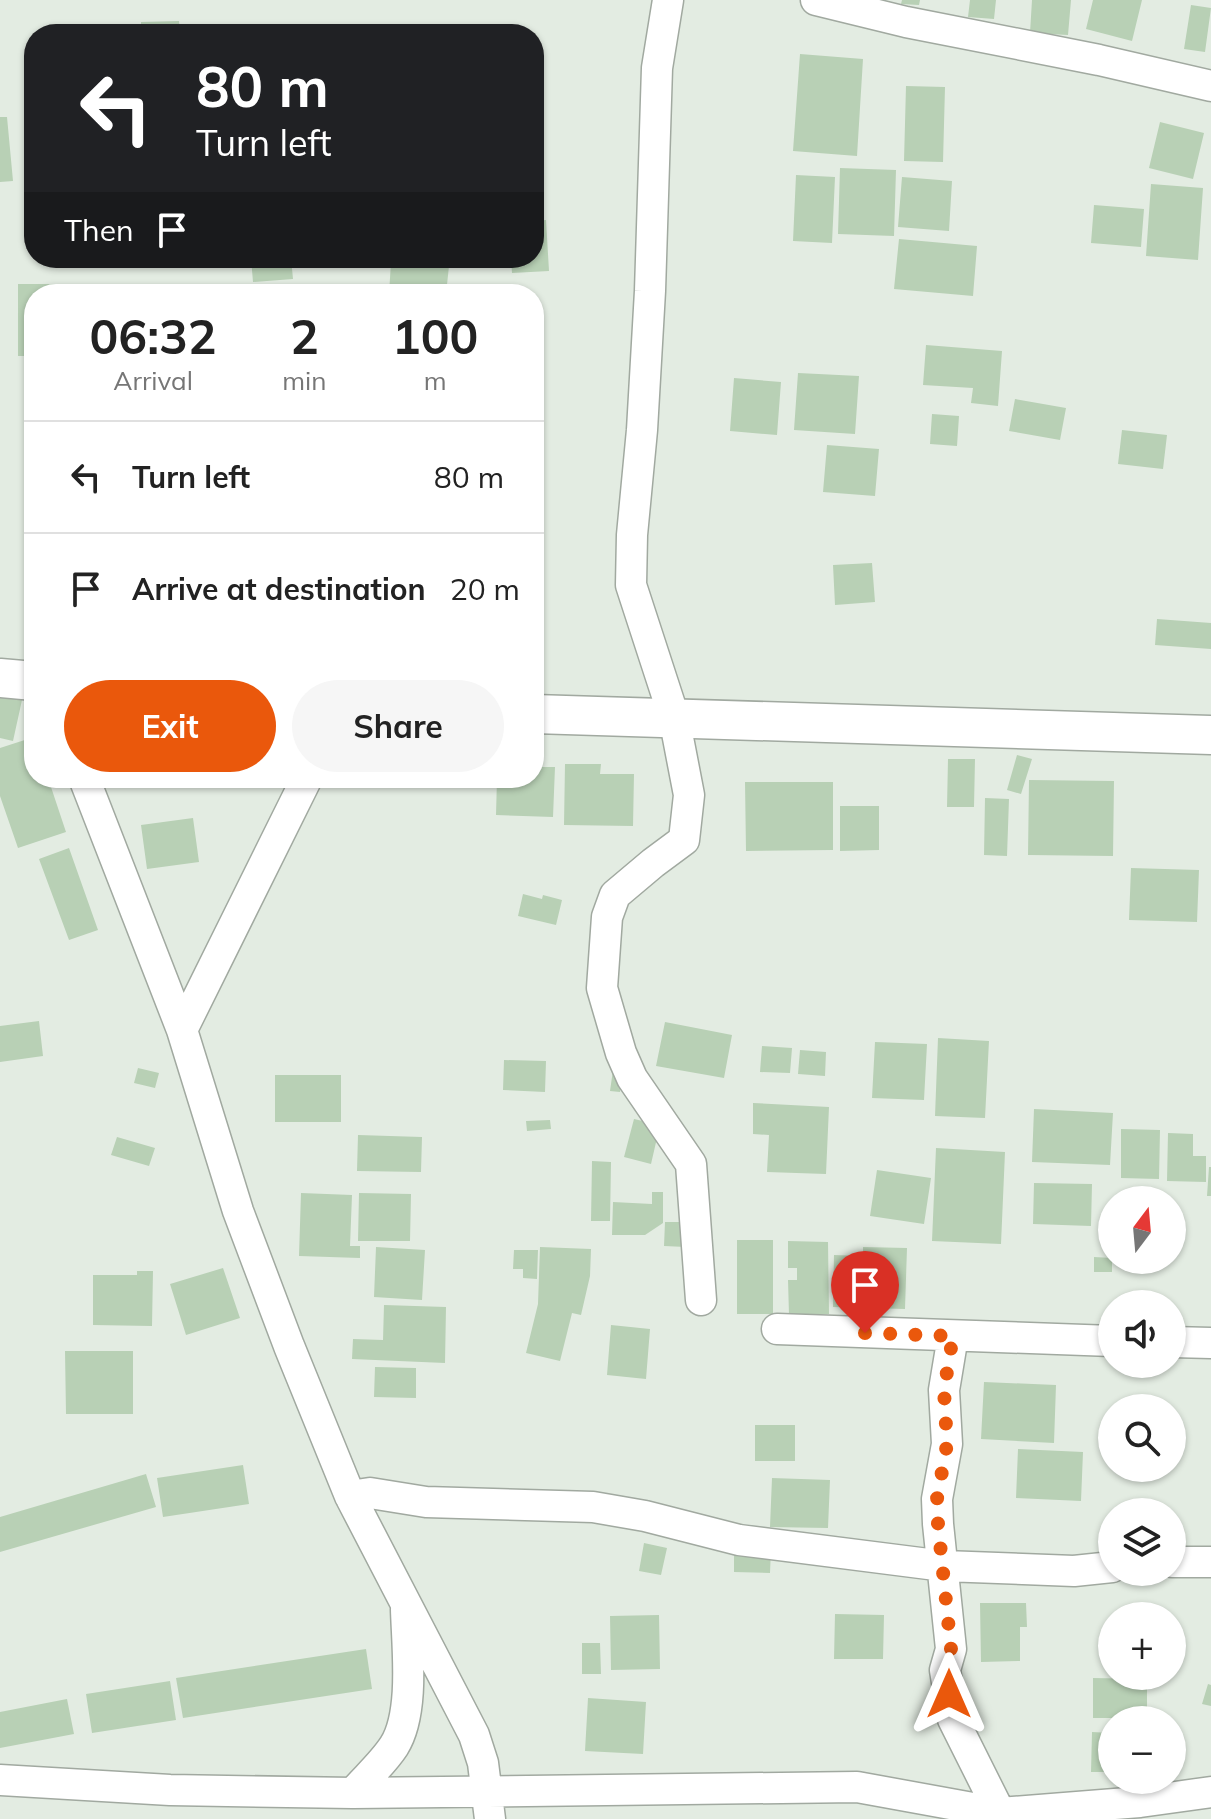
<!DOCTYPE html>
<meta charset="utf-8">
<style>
body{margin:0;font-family:Mulish,sans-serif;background:#f6f6f6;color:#222;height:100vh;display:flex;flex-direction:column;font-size:30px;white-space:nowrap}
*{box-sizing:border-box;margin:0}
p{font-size:26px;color:#767676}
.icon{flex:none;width:44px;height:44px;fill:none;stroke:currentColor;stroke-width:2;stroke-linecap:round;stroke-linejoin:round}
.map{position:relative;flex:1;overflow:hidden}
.sheet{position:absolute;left:24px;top:284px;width:520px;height:504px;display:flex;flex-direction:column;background:#fff;border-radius:32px;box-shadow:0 2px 6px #0004}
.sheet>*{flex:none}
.banner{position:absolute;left:24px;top:24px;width:520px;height:244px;border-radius:32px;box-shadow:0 2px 6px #0004;background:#202124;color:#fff;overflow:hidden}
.needle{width:52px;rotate:16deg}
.controls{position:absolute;left:1098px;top:1186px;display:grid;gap:16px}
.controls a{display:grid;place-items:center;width:88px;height:88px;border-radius:50%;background:#fff;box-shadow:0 2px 6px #0004;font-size:40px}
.pin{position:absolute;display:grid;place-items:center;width:68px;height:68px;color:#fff;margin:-82px -34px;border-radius:50% 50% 50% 0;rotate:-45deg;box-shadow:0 0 8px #0007}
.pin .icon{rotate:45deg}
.me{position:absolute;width:88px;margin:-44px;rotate:0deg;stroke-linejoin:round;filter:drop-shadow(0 0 6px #0008)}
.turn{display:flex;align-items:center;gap:28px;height:168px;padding:0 40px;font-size:36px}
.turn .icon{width:104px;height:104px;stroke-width:2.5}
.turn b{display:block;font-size:56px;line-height:68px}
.then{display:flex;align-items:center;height:76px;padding:0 40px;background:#0003;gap:16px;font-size:30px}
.eta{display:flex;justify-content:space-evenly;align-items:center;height:136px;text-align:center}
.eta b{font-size:48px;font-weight:700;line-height:56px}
.button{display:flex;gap:16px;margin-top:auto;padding:16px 40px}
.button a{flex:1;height:92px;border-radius:48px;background:#ea580c;color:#fff;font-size:32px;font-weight:700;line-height:92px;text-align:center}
.button a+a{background:#f6f6f6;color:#222}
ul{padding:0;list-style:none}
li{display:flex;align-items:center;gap:24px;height:112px;padding:0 40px;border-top:2px solid #e0e0e0}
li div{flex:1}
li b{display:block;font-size:30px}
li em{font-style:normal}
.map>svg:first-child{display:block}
</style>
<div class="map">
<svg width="1211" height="1819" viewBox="0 0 1211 1819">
<rect width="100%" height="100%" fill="#e3ece2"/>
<path fill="#b8d0b5" d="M902 0H920L919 5 901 4Z
M970 0H996L994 19 968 17Z
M1032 0H1071L1068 35 1030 33Z
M1093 0H1142L1132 41 1086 29Z
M1191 5 1211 8 1205 52 1184 49Z
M179 21 180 34H141V22Z
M800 54 863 59 857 156 793 151Z
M906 86 945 87 943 162 904 161Z
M0 117H7L13 181 0 182Z
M1160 122 1204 133 1193 179 1149 168Z
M840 168 896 170 894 236 838 234Z
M796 175 835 177 832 243 793 241Z
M902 177 952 181 949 231 898 227Z
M1151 184 1203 188 1198 260 1146 256Z
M1094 205 1144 209 1141 247 1091 243Z
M546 220 549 271 512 273 511 258H534V221Z
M899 239 977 246 973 296 894 289Z
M251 258H291L293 279 253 282Z
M391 262 449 266 446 294H389Z
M18 284H90V294H34V356H18Z
M255 288V294H219V289Z
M926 345 1002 351 998 406 971 403 973 388 923 385Z
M798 373 859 376 855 434 794 430Z
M734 378 781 382 777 435 730 431Z
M1015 399 1066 408 1060 440 1009 431Z
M932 414 959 416 957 446 930 444Z
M1122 430 1167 435 1163 469 1118 464Z
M827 445 879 449 875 496 823 492Z
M872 563 875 602 835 605 833 565Z
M1157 619 1211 623V649L1155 645Z
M0 695 22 700 13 741 0 738Z
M34 737V778H48L66 832 18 848 0 796V748Z
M1017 755 1032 759 1021 794 1007 790Z
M948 759H975L974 807H947Z
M565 764H601L600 774H634L633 826 564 825Z
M534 767H555L553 817 496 815 497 778H534Z
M1029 780 1114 781 1113 856 1028 855Z
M745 782H833V850L746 851Z
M985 798 1009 799 1007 856 984 855Z
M840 806H879V850L840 851Z
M193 818 199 862 147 869 141 825Z
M69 848 98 930 69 940 39 859Z
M1131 868 1199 870 1197 922 1129 920Z
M523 894 542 899 543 895 562 900 556 925 518 916Z
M39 1021 43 1056 0 1062V1026Z
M665 1022 732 1035 724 1078 656 1066Z
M938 1038 989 1041 985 1118 935 1116Z
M875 1042 927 1044 924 1100 872 1098Z
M762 1046 792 1048 790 1073 760 1072Z
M800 1050 826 1052 825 1076 798 1074Z
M504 1060 546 1061 545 1092 503 1090Z
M138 1068 159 1073 155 1088 134 1083Z
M613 1070 622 1071 620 1092 610 1091Z
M275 1075H341V1122H275Z
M753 1103 829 1107 826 1174 767 1172 769 1135 753 1134Z
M1034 1109 1113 1113 1110 1165 1032 1162Z
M634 1119 660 1125 651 1164 624 1157Z
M550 1120 551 1129 527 1131 526 1121Z
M1121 1129 1160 1130 1159 1179 1121 1178Z
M1168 1133 1193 1134V1156H1206V1182L1167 1181Z
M358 1135 422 1137 421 1172 357 1171Z
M117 1137 155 1148 149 1166 111 1155Z
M936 1148 1005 1152 1001 1244 932 1241Z
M592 1161 611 1162 610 1221H591Z
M1209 1167H1211V1196H1207Z
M877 1170 931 1178 924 1224 870 1216Z
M1034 1183 1092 1184 1091 1226 1033 1224Z
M652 1192H663V1223L645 1235H612L613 1202 652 1204Z
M301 1193 352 1195 350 1246H360V1258L299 1256Z
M359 1193 411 1194 410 1241H358Z
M665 1222H686V1247L664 1246Z
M737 1240H773V1314H737Z
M788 1241 828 1242 829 1314 789 1315 788 1280H797V1268H788Z
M376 1247 425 1250 422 1300 374 1297Z
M540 1247 591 1249 590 1276 581 1315 572 1313 560 1361 526 1353 538 1304Z
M863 1247 907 1248 905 1309 833 1307 834 1255 863 1256Z
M514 1250H538L537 1279 523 1278V1269H513Z
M1094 1257 1112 1258V1272H1094Z
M223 1268 240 1318 186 1335 170 1284Z
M137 1271H153L152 1326 93 1325V1275H137Z
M384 1305 446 1307 445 1363 352 1359 353 1339 383 1340Z
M611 1325 650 1329 646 1379 607 1375Z
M65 1351H133V1414H66Z
M375 1367 416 1368V1398L374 1397Z
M984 1382 1056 1385 1054 1443 981 1439Z
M755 1425H795V1461H755Z
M1018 1449 1083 1452 1081 1501 1016 1498Z
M243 1465 249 1504 163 1517 157 1478Z
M146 1474 156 1507 0 1552V1517Z
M772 1478 830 1480 828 1528 770 1527Z
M644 1543 667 1548 661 1575 639 1571Z
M734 1547 771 1548 770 1573 734 1572Z
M980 1603H1026L1027 1627H1020V1661L981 1662Z
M835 1614 884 1615 883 1659H834Z
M659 1615 660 1669 611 1670 610 1616Z
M582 1643H600L601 1674H582Z
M366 1649 372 1689 183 1718 176 1678Z
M1093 1678 1147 1679V1718H1093Z
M170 1681 176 1720 92 1733 86 1694Z
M1208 1684 1211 1685V1706L1202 1704Z
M588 1698 646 1702 643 1754 585 1751Z
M67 1699 74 1734 0 1748V1712Z
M1092 1732 1112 1733V1772H1091Z"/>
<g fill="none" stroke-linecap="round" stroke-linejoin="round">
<g stroke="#a1a9a0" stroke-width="33">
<path id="minor" d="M668 0 657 68 650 291 642 430 632 535 631 585 674 717 689 795 684 840 653 863 615 895 607 917 602 988 621 1053 632 1078 691 1164 701 1300
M816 0 906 22 1099 60 1211 86
M84 778 182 1030 238 1211 289 1346 350 1496 474 1735 483 1763 490 1819
M182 1030 307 778
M777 1329 1112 1341
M953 1336 944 1390 947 1444 937 1499 938 1524 951 1649 945 1670 953 1719 1000 1813 1015 1815
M1172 1342 1211 1343
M350 1496 370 1493 426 1502 593 1507 645 1516 739 1540 944 1566 1074 1571 1112 1567
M1172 1562H1211
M0 1780 170 1790 353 1793 857 1787 1000 1813 1140 1802 1211 1792
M353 1793C366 1778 383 1763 394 1746 415 1713 407 1647 406 1609"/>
</g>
<g stroke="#a1a9a0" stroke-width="41">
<path id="major" d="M0 678 34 681
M534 714 1211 735"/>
</g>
<use href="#minor" stroke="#fff" stroke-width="30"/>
<use href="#major" stroke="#fff" stroke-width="38"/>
</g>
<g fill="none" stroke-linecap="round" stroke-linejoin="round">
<path stroke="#ea580c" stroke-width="14" stroke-dasharray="0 25.2" d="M865 1333 953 1336 944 1390 947 1444 937 1499 938 1524 951 1649 945 1670 949 1694"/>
</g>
</svg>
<div class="controls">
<a><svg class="needle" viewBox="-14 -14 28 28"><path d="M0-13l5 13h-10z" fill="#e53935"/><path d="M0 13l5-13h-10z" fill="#767676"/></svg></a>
<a><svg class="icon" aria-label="sound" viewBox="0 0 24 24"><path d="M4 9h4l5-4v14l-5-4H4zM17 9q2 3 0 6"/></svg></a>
<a><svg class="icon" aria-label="search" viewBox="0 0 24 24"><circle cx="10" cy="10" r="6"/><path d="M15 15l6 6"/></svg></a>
<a><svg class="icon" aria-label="layers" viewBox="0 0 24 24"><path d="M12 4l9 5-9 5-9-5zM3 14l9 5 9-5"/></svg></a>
<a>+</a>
<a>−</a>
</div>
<div class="pin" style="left:865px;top:1333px;background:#d93025"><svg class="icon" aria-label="arrive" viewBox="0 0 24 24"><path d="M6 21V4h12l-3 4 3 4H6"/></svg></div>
<svg class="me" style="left:949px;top:1694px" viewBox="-20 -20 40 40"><path d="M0-17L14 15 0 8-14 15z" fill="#ea580c" stroke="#fff" stroke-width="4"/></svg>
<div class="banner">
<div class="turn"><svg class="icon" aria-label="left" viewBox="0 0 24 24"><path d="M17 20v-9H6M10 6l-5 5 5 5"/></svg><div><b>80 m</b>Turn left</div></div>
<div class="then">Then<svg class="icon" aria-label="arrive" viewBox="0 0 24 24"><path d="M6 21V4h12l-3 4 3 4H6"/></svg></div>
</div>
<section class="sheet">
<div class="eta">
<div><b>06:32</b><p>Arrival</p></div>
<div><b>2</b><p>min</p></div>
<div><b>100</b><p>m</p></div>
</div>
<ul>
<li><svg class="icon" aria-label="left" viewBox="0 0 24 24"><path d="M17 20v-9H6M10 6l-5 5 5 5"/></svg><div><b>Turn left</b></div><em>80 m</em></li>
<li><svg class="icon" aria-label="arrive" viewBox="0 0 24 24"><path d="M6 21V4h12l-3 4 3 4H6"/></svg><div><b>Arrive at destination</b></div><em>20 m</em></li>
</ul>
<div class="button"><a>Exit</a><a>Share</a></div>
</section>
</div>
